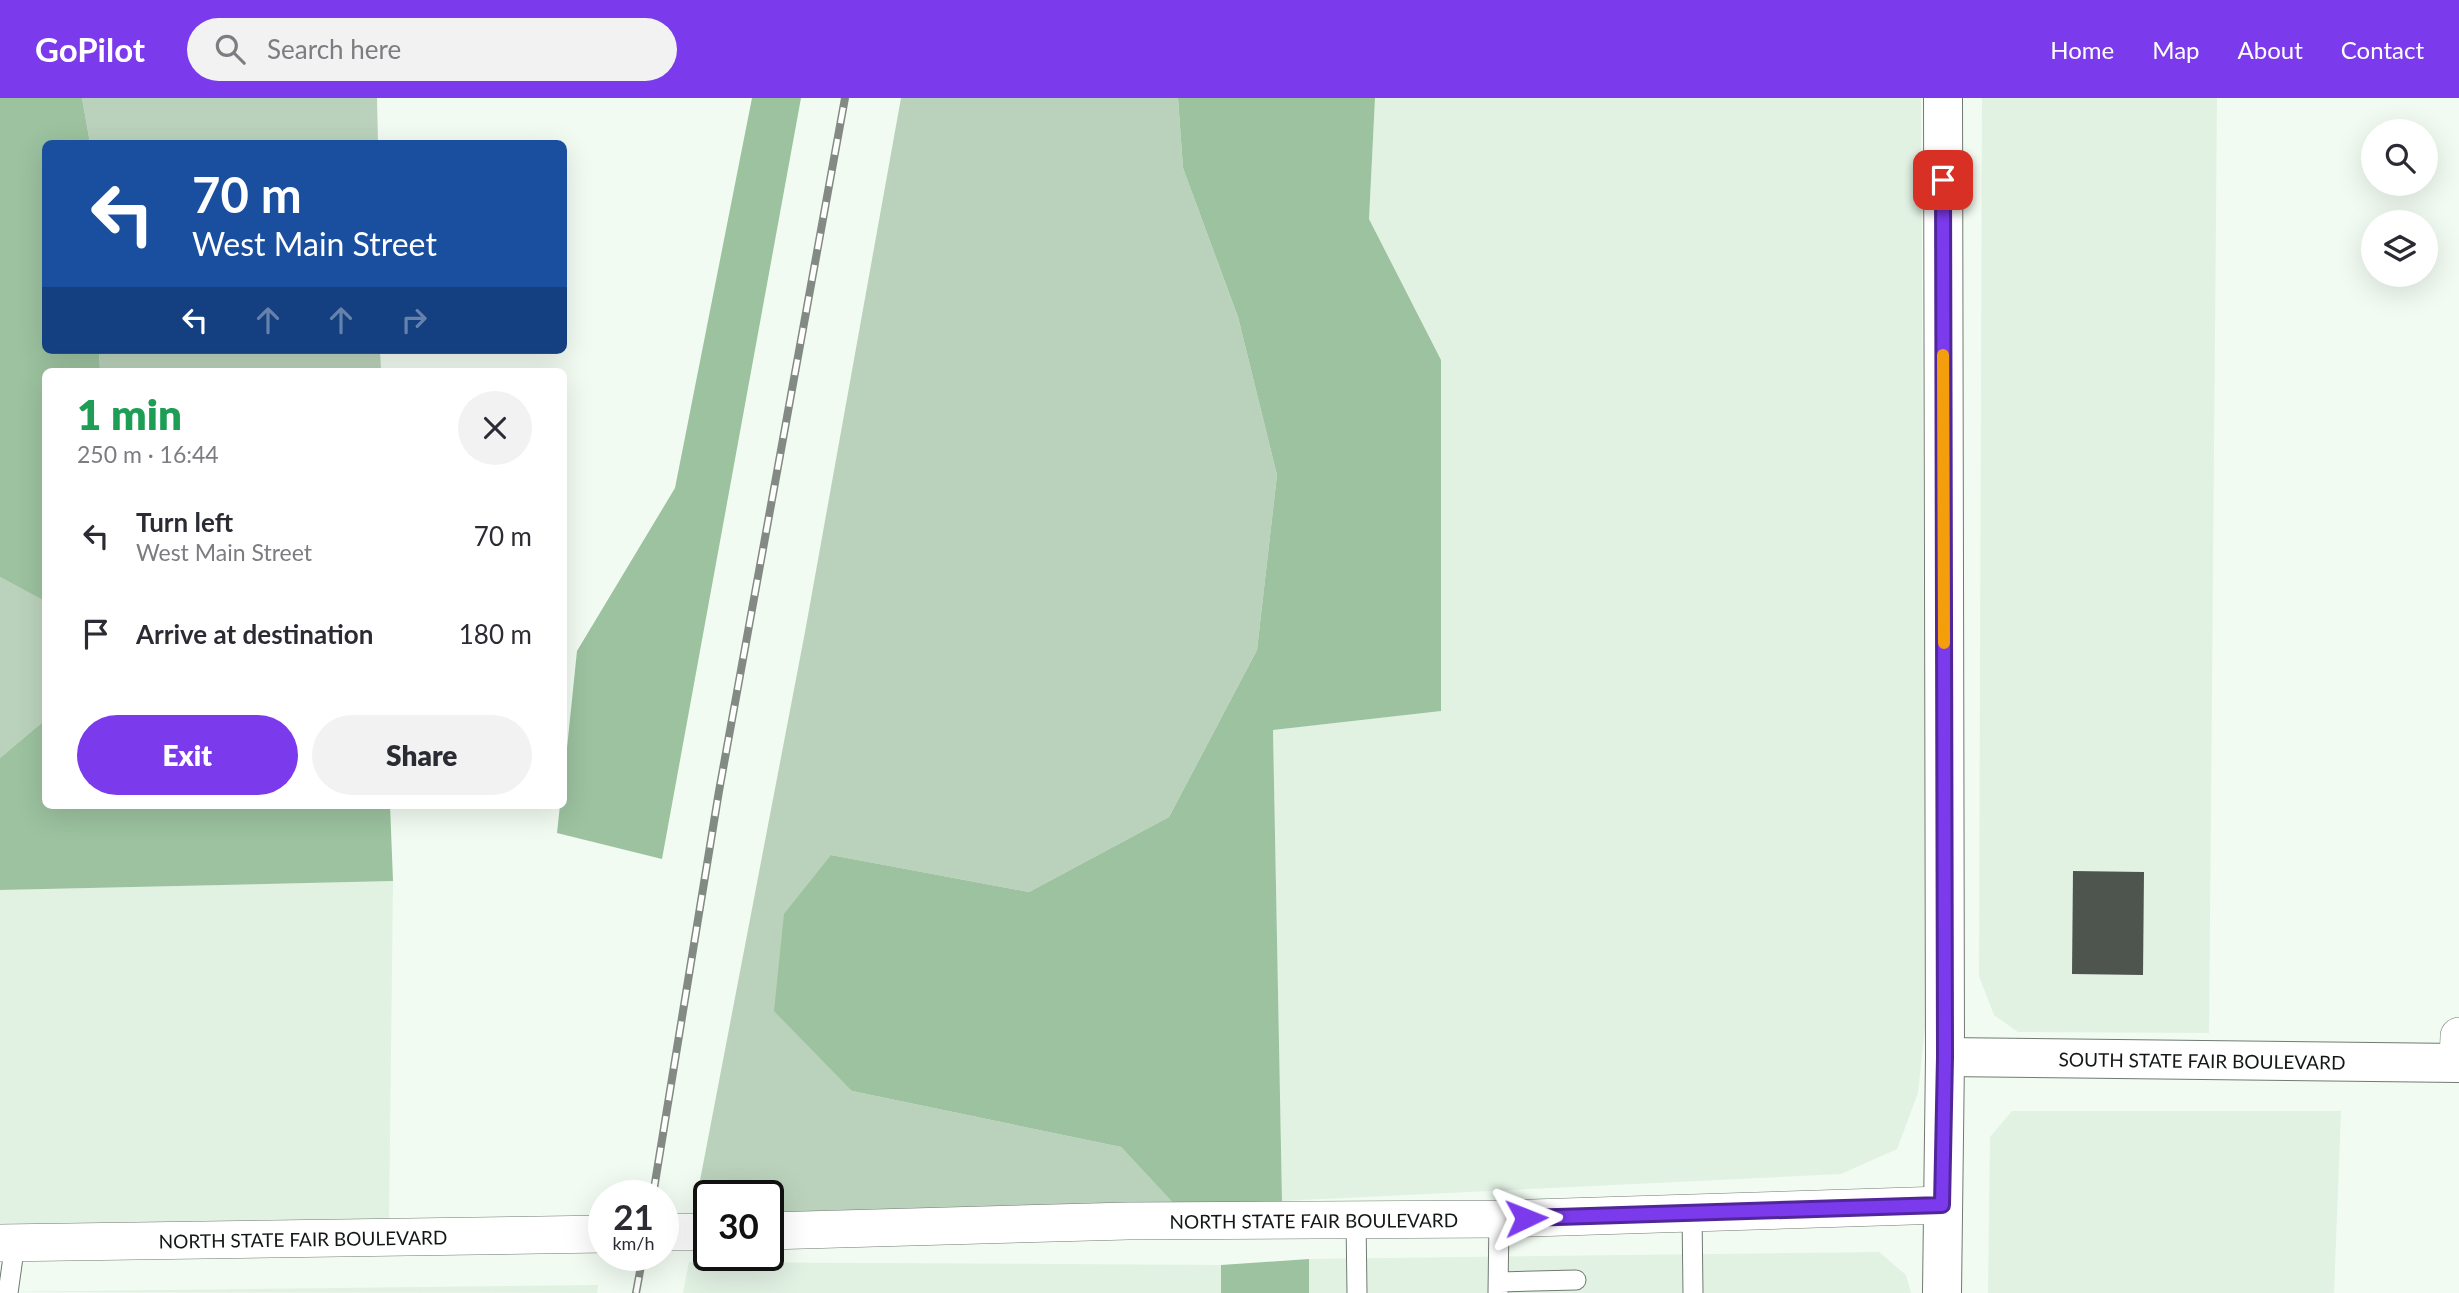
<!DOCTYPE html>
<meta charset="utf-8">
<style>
body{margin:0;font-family:Lato,sans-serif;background:#f2f2f3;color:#2b2b33;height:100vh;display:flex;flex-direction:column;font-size:26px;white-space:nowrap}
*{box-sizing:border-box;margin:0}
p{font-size:23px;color:#7c7c81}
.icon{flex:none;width:38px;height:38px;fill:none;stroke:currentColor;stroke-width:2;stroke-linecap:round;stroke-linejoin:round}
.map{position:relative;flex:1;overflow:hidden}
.sheet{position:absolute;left:42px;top:270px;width:525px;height:441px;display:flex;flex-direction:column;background:#fff;border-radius:10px;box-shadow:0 7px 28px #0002}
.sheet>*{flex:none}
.hud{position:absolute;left:42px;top:42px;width:525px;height:214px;border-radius:10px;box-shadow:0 7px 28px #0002;background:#1a4fa0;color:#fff;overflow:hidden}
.tools{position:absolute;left:2361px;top:21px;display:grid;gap:14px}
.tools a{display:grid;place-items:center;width:77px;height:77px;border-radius:50%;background:#fff;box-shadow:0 7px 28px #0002;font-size:35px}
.speed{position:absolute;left:588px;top:1082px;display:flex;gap:14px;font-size:35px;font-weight:700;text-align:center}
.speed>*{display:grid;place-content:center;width:91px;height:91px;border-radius:50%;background:#fff;box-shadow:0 7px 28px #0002;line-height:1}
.speed small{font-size:18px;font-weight:400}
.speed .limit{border:4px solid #111;border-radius:10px;background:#fff;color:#111}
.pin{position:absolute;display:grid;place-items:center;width:60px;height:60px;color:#fff;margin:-30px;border-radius:14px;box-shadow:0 4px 10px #0006}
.me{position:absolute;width:77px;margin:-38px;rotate:88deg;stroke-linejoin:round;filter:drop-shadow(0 0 5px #0008)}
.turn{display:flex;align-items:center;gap:24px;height:147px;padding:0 35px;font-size:32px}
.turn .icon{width:91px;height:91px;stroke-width:2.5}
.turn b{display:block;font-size:49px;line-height:60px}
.lanes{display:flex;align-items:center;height:66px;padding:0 35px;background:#0003;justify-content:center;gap:35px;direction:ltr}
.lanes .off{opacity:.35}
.round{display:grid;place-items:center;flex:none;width:74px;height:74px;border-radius:37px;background:#f2f2f3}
.summary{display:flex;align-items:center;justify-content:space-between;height:119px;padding:0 35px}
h1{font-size:42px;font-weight:800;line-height:52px;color:#1e9e55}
.primary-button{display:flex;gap:14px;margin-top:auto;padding:14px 35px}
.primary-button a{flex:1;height:80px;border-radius:42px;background:#7c3aed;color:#fff;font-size:28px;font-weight:800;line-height:80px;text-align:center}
.primary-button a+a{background:#f2f2f3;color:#2b2b33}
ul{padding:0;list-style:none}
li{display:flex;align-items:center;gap:21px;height:98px;padding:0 35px}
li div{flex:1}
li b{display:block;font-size:26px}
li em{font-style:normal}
header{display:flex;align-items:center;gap:42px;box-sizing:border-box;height:98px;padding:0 35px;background:#7c3aed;color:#fff}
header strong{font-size:33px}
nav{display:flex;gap:38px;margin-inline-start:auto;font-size:24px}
.search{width:490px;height:63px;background:#f2f2f3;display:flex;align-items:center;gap:18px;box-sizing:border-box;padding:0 24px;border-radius:38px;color:#7c7c81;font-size:26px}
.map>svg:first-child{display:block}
</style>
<header>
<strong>GoPilot</strong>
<div class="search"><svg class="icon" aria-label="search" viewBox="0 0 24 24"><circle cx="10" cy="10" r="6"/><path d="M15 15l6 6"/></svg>Search here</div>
<nav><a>Home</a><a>Map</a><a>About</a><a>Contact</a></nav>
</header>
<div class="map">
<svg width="2459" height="1195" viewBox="0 0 2459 1195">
<rect width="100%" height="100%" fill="#f1fbf1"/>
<path fill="#e1f1e2" d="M1375 0H1921L1926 919 1918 995 1897 1051 1841 1076 1282 1103 1273 632 1440 613 1441 262 1369 121Z
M1982 0H2217L2209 935 2018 934 1994 917 1979 878Z
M393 783 389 1122 0 1131V792Z
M2012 1013H2341L2334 1195H1988L1990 1039Z
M1879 1154 1906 1177 1911 1195H1309V1161Z
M689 1164 1221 1167V1195H683Z
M598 1187 597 1195 0 1194Z"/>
<path fill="#bad2bb" d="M82 0H377L378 45H90Z
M901 0H1178L1183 70 1238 219 1277 377 1257 552 1169 719 1029 794 831 757 852 993 1121 1049 1175 1107 768 1117V1097H709V1118L693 1119 805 534Z
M99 252H380L381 273H100Z
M0 479 46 503 45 622 0 660Z"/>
<path fill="#9cc29f" d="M0 0H82L90 45 46 46V252H99L100 273H46L45 503 0 479Z
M752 0H801L662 761 557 735 560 707H564V679L577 553 675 390Z
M1178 0H1375L1369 121 1441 262V613L1273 632 1282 1103 1175 1107 1121 1049 852 993 774 913 784 816 831 757 1029 794 1169 719 1257 552 1277 377 1238 219 1183 70Z
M45 622 46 707H390L393 783 0 792V660Z
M1309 1161V1195H1221V1167Z"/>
<path fill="#4d554e" d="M2073 773 2144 774 2143 877 2072 876Z"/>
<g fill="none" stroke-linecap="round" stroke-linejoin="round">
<g stroke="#717a72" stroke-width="21">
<path id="lane" d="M1692 1115 1693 1195
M1356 1121 1357 1195
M1500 1184 1576 1182
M8 1195 15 1145
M1498 1195 1499 1121"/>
</g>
<g stroke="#717a72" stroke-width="38">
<g id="street">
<path d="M2458 965 2459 938"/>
<path id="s1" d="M768 1133 1128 1123 1499 1121 1943 1107"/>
<path d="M663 1134H709"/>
<path id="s2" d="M0 1145 604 1136"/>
</g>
</g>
<g stroke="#717a72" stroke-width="40">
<g id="secondary">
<path id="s3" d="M1945 959 2459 965"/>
<path d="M1942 1195 1945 959 1943 0"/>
</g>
</g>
<use href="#lane" stroke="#fff" stroke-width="19"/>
<use href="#street" stroke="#fff" stroke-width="37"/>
<use href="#secondary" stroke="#fff" stroke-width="38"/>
<g stroke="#838a83" stroke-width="8">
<path id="rail" d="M653 1097 719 693 845 0
M636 1195 643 1157"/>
</g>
<use href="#rail" stroke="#fff" stroke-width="5" stroke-dasharray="16" stroke-linecap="butt"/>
</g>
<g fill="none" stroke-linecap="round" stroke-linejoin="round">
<g stroke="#51269a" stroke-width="18">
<path id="route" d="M1526 1120 1942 1107 1945 959 1943 82"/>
</g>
<use href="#route" stroke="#7c3aed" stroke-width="12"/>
<path stroke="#f59e0b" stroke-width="12" d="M1943 257 1944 545"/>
</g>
<g text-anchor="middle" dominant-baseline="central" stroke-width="7" stroke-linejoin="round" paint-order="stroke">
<g font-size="19" fill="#141815" stroke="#fff">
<text stroke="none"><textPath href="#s3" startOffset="257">SOUTH STATE FAIR BOULEVARD</textPath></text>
<text stroke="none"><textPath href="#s1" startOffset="546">NORTH STATE FAIR BOULEVARD</textPath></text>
<text stroke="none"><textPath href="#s2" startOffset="303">NORTH STATE FAIR BOULEVARD</textPath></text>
</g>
</g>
</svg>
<div class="tools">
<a><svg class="icon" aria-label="search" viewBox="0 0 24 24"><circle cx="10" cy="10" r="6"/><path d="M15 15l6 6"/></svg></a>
<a><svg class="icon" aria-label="layers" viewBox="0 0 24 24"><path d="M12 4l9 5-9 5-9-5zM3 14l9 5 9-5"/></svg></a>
</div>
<div class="speed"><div>21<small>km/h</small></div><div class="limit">30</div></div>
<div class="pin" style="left:1943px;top:82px;background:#d93025"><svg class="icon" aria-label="arrive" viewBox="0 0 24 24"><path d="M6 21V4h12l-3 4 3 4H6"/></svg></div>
<svg class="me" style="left:1526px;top:1120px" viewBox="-20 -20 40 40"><path d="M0-17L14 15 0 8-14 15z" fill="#7c3aed" stroke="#fff" stroke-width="4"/></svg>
<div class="hud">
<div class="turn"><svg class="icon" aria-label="left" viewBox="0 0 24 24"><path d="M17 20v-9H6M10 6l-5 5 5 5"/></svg><div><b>70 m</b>West Main Street</div></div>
<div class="lanes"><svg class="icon" aria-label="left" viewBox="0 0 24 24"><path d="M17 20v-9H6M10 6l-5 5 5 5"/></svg><svg class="icon off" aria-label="ahead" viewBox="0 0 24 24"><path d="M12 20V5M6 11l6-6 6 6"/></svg><svg class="icon off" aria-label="ahead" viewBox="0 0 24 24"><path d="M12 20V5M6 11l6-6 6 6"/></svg><svg class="icon off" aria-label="right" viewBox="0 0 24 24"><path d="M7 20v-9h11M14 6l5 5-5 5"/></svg></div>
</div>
<section class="sheet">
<div class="summary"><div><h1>1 min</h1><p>250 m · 16:44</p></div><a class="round"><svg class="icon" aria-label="close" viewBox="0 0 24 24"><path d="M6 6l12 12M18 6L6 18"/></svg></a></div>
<ul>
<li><svg class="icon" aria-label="left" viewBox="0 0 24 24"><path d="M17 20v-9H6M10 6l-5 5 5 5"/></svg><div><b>Turn left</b><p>West Main Street</p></div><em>70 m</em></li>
<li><svg class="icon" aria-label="arrive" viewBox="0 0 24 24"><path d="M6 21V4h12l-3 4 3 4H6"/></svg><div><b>Arrive at destination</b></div><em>180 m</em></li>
</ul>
<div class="primary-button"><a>Exit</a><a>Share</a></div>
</section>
</div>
